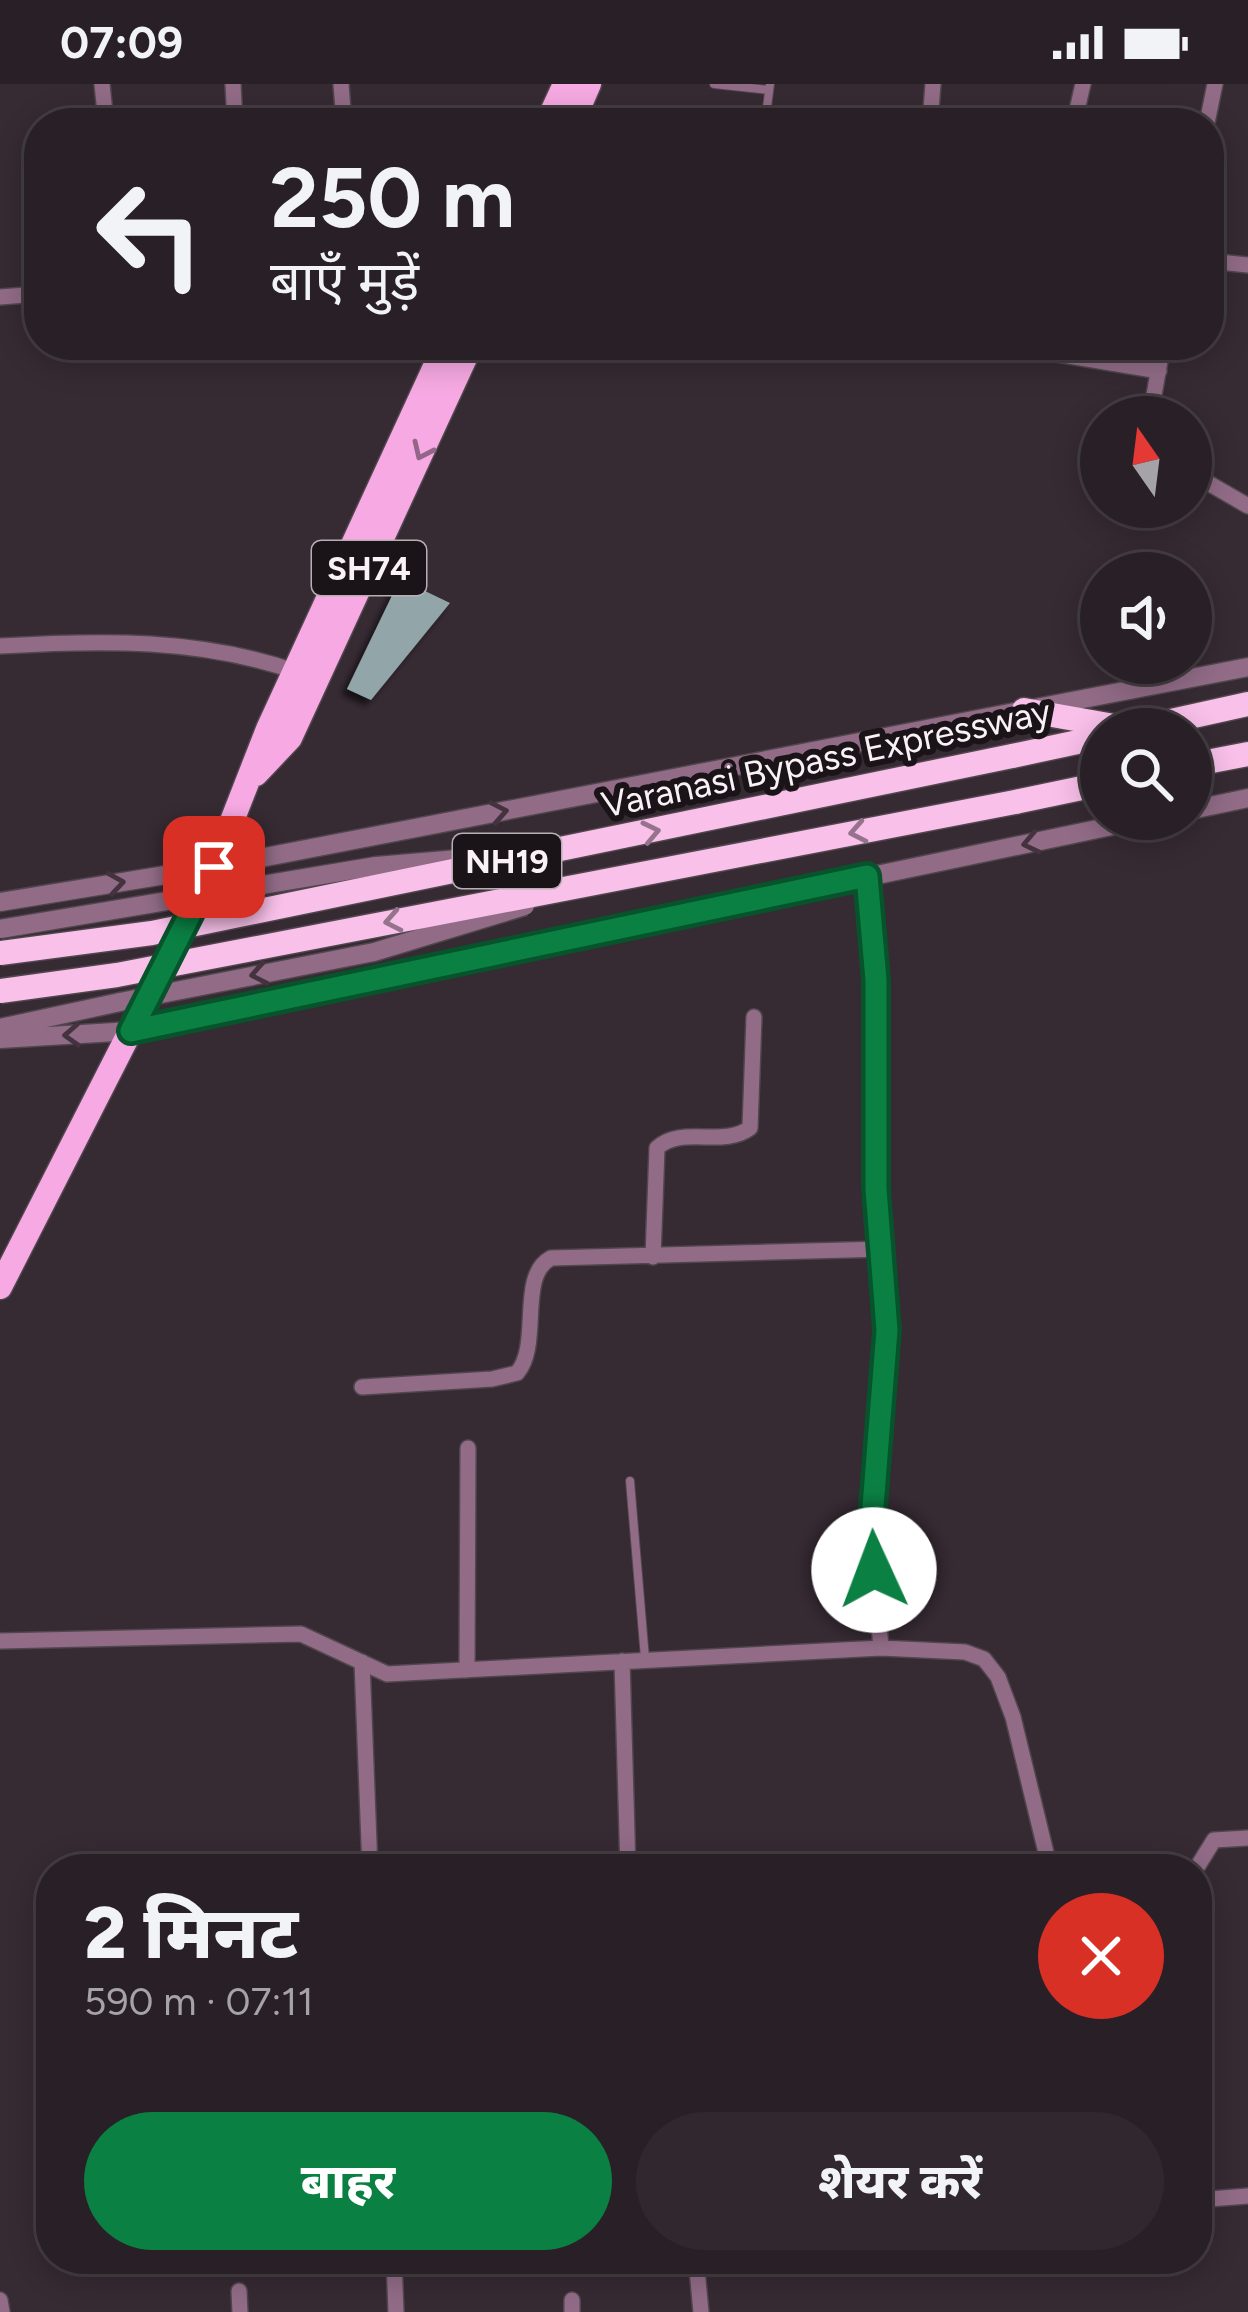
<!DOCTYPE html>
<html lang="hi">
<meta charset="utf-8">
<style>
body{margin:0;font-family:Figtree,"Noto Sans Devanagari",sans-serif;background:#30282e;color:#f1f3f6;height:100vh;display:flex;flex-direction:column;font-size:45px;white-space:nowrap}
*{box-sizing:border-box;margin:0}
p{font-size:39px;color:#a5a3a7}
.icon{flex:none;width:66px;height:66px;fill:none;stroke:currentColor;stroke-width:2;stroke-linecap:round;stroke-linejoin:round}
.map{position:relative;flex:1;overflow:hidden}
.side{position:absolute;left:36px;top:1770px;width:1176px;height:420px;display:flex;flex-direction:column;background:#282026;border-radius:48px;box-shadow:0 6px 30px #0003,0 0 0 3px #443e43}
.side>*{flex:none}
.guide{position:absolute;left:24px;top:24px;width:1200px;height:252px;border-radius:48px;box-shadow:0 6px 30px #0003,0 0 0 3px #443e43;background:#282026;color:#f1f3f6;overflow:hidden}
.needle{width:78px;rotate:346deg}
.controls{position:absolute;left:1080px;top:312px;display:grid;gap:24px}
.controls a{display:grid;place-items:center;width:132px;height:132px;border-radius:50%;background:#282026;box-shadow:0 6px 30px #0003,0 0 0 3px #443e43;font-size:60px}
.pin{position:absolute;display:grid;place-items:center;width:102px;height:102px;color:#fff;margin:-51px;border-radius:24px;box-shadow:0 6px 18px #0006}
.me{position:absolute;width:132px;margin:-66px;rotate:358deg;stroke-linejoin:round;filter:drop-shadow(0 0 9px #0008)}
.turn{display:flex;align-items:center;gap:42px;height:252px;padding:0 48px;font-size:54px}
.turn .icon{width:156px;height:156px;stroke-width:2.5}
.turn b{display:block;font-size:84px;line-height:102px}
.round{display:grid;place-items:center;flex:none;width:126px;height:126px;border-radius:63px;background:#30282e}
.overview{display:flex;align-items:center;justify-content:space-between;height:204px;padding:0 48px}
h1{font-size:72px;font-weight:800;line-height:90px}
.action{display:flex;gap:24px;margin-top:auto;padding:24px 48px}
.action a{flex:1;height:138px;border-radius:72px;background:#0b8043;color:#fff;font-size:48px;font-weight:800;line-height:138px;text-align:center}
.action a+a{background:#30282e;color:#f1f3f6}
.status{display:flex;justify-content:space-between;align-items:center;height:84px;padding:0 60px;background:#282026;direction:ltr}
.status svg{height:33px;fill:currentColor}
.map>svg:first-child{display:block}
</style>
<div class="status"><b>07:09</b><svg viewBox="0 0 49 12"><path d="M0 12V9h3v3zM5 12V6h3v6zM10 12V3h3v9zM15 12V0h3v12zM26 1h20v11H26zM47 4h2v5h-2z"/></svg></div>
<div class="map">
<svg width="1248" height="2228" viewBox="0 0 1248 2228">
<defs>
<filter id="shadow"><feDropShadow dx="-5.5" dy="5.5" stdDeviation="3" flood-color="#0009"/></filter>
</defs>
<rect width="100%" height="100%" fill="#362a33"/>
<path fill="#92a6a9" filter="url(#shadow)" d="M400 495 450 519 371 616 347 605Z"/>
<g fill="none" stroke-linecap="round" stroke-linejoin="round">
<g stroke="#51464e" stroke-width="10">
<path id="service" d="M714 0 769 6
M765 39 770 0
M630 1397 645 1574"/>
</g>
<g stroke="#51464e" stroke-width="18">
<path id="minor" d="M102 0 106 39
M233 0 235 39
M341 0 344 39
M930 39 933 0
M1074 39 1083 0
M1207 39 1215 0
M1209 177 1248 181
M0 213 39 210
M1042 261 1051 269 1159 287
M1150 333 1163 261
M1191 389 1248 422
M0 562C101 556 200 554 297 588
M867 792 876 896V1105L887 1246 871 1448 881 1564
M653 1173 657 1064C681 1041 723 1064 750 1044L754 933
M362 1303 492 1295 517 1289C542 1260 517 1192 551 1174L884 1165
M0 1557 301 1550 387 1590 881 1564 965 1568 984 1575 998 1593 1013 1633 1050 1785
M622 1577 628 1785
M362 1578 370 1785
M467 1586 468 1364
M1196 1785 1214 1756 1248 1754
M1197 2116 1248 2112
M394 2175 396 2228
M696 2175 701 2228
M239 2207 240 2228
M0 2216 2 2228
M572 2216V2228"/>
</g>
<g stroke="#51464e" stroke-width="21">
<path id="tertiary" d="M1191 726 1248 714
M0 818 214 783 1248 583
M0 944 120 918
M0 955 131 947 1145 735"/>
</g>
<g stroke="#51464e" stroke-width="27">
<path id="primary" d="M547 39 565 0
M572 39 589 0
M256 690 290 654 471 261
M0 1203 214 783 268 645 445 261"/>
</g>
<g stroke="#51464e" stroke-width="27">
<path id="trunk" d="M1024 626 1131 645
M1135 645 1248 620
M1012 672 1101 653
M1191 681 1248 670
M1015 718 1101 700"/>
</g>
<use href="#service" stroke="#926c87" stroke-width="8"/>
<use href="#minor" stroke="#926c87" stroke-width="15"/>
<use href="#tertiary" stroke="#926c87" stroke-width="18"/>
<use href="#primary" stroke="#f6a9e2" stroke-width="24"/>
<use href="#trunk" stroke="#f9c0ea" stroke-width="24"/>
<g stroke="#51464e" stroke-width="21" stroke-linecap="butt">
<path id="tertiary-bridge" d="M0 845 376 782 470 774
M120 918 374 868 525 822"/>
</g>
<g stroke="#51464e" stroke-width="27" stroke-linecap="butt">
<path id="trunk-bridge" d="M0 869 152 849 1012 672
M0 907 117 891 1015 718"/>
</g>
<use href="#tertiary-bridge" stroke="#926c87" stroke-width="18"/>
<use href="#trunk-bridge" stroke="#f9c0ea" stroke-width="24"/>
</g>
<defs><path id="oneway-chevron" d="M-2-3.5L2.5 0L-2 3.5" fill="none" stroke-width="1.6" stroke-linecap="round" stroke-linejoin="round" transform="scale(3)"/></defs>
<use stroke="#936687" href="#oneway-chevron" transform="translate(422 367) rotate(115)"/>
<g stroke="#44333f">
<use href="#oneway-chevron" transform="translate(499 728) rotate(-11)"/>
<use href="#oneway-chevron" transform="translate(1031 759) rotate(168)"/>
<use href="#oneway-chevron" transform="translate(116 799) rotate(-9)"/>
<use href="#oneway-chevron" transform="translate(259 890) rotate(169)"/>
<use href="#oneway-chevron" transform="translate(72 951) rotate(177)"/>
</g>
<g stroke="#95738c">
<use href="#oneway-chevron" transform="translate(651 748) rotate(-12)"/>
<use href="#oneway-chevron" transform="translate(858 748) rotate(169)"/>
<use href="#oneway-chevron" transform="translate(393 837) rotate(169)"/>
</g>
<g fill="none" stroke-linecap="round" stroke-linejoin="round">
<g stroke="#07532c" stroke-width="30">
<path id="route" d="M214 783 131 947 867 792 876 896V1105L887 1246 871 1448 874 1486"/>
</g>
<use href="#route" stroke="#0b8043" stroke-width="21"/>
</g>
<g text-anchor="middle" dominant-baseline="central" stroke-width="12" stroke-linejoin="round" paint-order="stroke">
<g fill="#1a1418" stroke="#b7afb4" stroke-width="3">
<rect x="312" y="457" width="114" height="54" rx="9"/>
<rect x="453" y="750" width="108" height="54" rx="9"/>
</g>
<g font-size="33" font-weight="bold" fill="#faf1f7">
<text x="369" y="484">SH74</text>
<text x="507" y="777">NH19</text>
</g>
<g font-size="36" fill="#faf1f7" stroke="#1a1418">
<text transform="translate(826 674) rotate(-12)">Varanasi Bypass Expressway</text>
</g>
</g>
</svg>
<div class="controls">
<a><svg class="needle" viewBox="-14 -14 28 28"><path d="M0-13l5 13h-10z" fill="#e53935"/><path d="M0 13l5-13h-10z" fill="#a5a3a7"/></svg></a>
<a><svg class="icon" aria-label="sound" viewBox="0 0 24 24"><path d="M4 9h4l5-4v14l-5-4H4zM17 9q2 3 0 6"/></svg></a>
<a><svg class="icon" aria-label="search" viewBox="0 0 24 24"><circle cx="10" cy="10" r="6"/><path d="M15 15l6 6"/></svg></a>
</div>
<div class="pin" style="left:214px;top:783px;background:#d93025"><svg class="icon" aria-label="arrive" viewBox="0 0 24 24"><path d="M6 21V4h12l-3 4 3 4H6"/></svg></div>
<svg class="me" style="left:874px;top:1486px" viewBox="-20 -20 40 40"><circle r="19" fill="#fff"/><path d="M0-13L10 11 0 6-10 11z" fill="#0b8043"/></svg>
<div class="guide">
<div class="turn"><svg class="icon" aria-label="left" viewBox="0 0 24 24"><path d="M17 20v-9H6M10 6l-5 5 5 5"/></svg><div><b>250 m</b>बाएँ मुड़ें</div></div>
</div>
<section class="side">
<div class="overview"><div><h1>2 मिनट</h1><p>590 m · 07:11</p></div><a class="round" style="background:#d93025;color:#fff"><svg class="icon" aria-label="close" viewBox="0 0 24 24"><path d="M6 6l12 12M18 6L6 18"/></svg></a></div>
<div class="action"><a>बाहर</a><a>शेयर करें</a></div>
</section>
</div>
